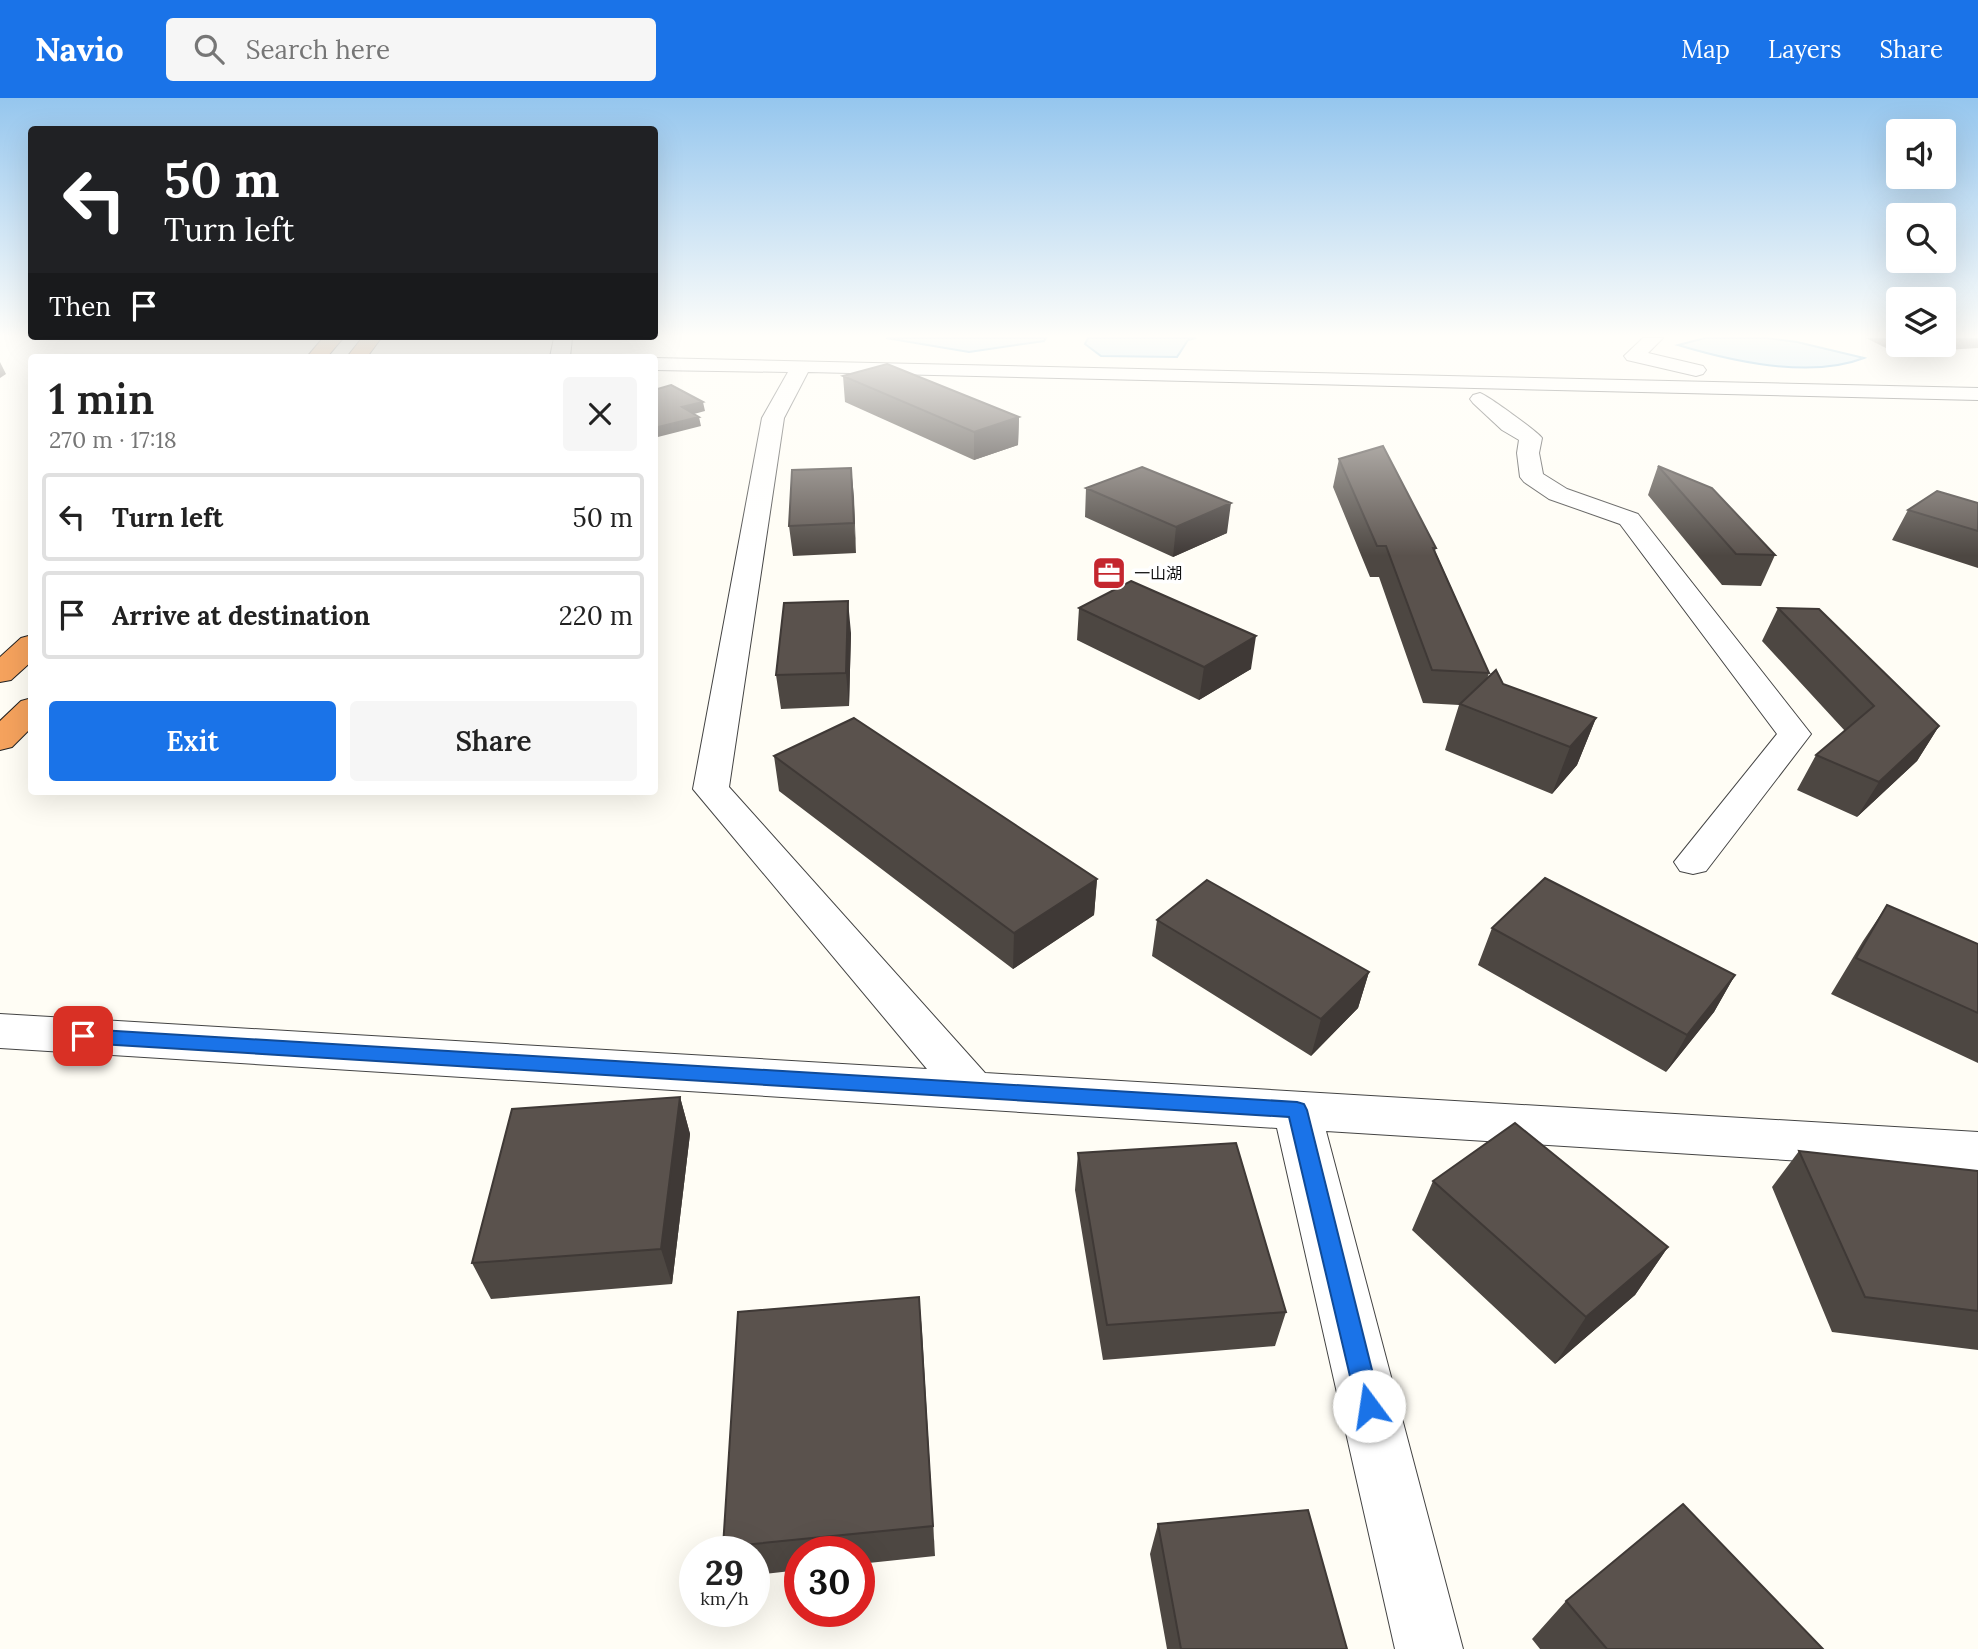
<!DOCTYPE html>
<meta charset="utf-8">
<style>
body{margin:0;font-family:Lora,"Noto Sans SC",serif;background:#f6f6f6;color:#222;height:100vh;display:flex;flex-direction:column;font-size:26px;white-space:nowrap}
*{box-sizing:border-box;margin:0}
p{font-size:23px;color:#767676}
.icon{flex:none;width:38px;height:38px;fill:none;stroke:currentColor;stroke-width:2;stroke-linecap:round;stroke-linejoin:round}
.map{position:relative;flex:1;overflow:hidden}
.panel{position:absolute;left:28px;top:256px;width:630px;height:441px;display:flex;flex-direction:column;background:#fff;border-radius:7px;box-shadow:0 7px 28px #0002}
.panel>*{flex:none}
.top-card{position:absolute;left:28px;top:28px;width:630px;height:214px;border-radius:7px;box-shadow:0 7px 28px #0002;background:#202124;color:#fff;overflow:hidden}
.fabs{position:absolute;left:1886px;top:21px;display:grid;gap:14px}
.fabs a{display:grid;place-items:center;width:70px;height:70px;border-radius:7px;background:#fff;box-shadow:0 7px 28px #0002;font-size:35px}
.speed{position:absolute;left:679px;top:1438px;display:flex;gap:14px;font-size:35px;font-weight:700;text-align:center}
.speed>*{display:grid;place-content:center;width:91px;height:91px;border-radius:50%;background:#fff;box-shadow:0 7px 28px #0002;line-height:1}
.speed small{font-size:18px;font-weight:400}
.speed .limit{border:10px solid #d22;background:#fff;color:#111}
.pin{position:absolute;display:grid;place-items:center;width:60px;height:60px;color:#fff;margin:-30px;border-radius:14px;box-shadow:0 4px 10px #0006}
.me{position:absolute;width:77px;margin:-38px;rotate:346deg;stroke-linejoin:round;filter:drop-shadow(0 0 5px #0008)}
.turn{display:flex;align-items:center;gap:24px;height:147px;padding:0 21px;font-size:32px}
.turn .icon{width:91px;height:91px;stroke-width:2.5}
.turn b{display:block;font-size:49px;line-height:60px}
.then{display:flex;align-items:center;height:66px;padding:0 21px;background:#0003;gap:14px;font-size:26px}
.round{display:grid;place-items:center;flex:none;width:74px;height:74px;border-radius:7px;background:#f6f6f6}
.summary{display:flex;align-items:center;justify-content:space-between;height:119px;padding:0 21px}
h1{font-size:42px;font-weight:600;line-height:52px}
.action{display:flex;gap:14px;margin-top:auto;padding:14px 21px}
.action a{flex:1;height:80px;border-radius:7px;background:#1a73e8;color:#fff;font-size:28px;font-weight:600;line-height:80px;text-align:center}
.action a+a{background:#f6f6f6;color:#222}
ul{padding:0;list-style:none}
li{display:flex;align-items:center;gap:21px;height:88px;margin:0 14px 10px;padding:0 7px;border:4px solid #e0e0e0;border-radius:7px}
li div{flex:1}
li b{display:block;font-size:26px}
li em{font-style:normal}
header{display:flex;align-items:center;gap:42px;box-sizing:border-box;height:98px;padding:0 35px;background:#1a73e8;color:#fff}
header strong{font-size:33px}
nav{display:flex;gap:38px;margin-inline-start:auto;font-size:24px}
.search{width:490px;height:63px;background:#f6f6f6;display:flex;align-items:center;gap:18px;box-sizing:border-box;padding:0 24px;border-radius:7px;color:#767676;font-size:26px}
.map>svg:first-child{display:block}
</style>
<header>
<strong>Navio</strong>
<div class="search"><svg class="icon" aria-label="search" viewBox="0 0 24 24"><circle cx="10" cy="10" r="6"/><path d="M15 15l6 6"/></svg>Search here</div>
<nav><a>Map</a><a>Layers</a><a>Share</a></nav>
</header>
<div class="map">
<svg width="1978" height="1551" viewBox="0 0 1978 1551">
<rect width="100%" height="100%" fill="#fffdf5"/>
<path fill="#b9e0f7" stroke="#3f96cf" stroke-width="2" d="M886 240H1046L1044 243 969 254Z
M1088 240H1196L1188 242 1177 259 1101 258 1085 246Z
M1705 240H1767L1797 244 1864 260C1810 281 1731 263 1678 247Z"/>
<g fill="none" stroke-linecap="round" stroke-linejoin="round">
<g stroke="#444" stroke-width="2">
<path id="minor" d="M554 240H572L570 259H550Z
M1643 240H1663L1648 255 1703 268 1706 272 1703 276 1696 278 1627 262 1624 258Z
M654 260 1978 290V302L808 274 784 320 729 689 985 975 1978 1034V1074L1326 1033 1463 1551H1395L1277 1030 0 950V916L927 971 693 691 762 320 788 274 654 272Z
M1480 295C1487 297 1538 334 1542 340L1539 355 1543 376 1567 391 1638 416 1811 636 1706 773 1693 776 1680 773 1674 764 1777 636 1620 426 1549 401 1524 384 1520 379 1517 355 1519 342 1502 332 1473 305 1470 301 1473 297Z"/>
</g>
<g stroke="#222" stroke-width="2">
<path id="highway" d="M323 240H343L327 259H307Z
M362 240H381L367 259H347Z
M32 537V563L11 582 0 584V559L21 540Z
M32 600V629L12 649 0 652V623L21 603Z"/>
</g>
<use href="#minor" fill="#fff" fill-rule="evenodd"/>
<use href="#highway" fill="#f5a25d" fill-rule="evenodd"/>
</g>
<path fill="#4d4742" d="M1866 240H1899V247H1944V240H1978V250L1896 255Z
M843 278 1019 319 1018 347 974 362 845 304Z
M1339 361 1436 450 1435 453 1489 575 1487 581 1596 620 1577 667 1552 696 1445 652 1459 607 1423 605 1379 479H1370L1333 389Z
M1658 368 1775 457 1761 488 1722 487 1648 397Z
M851 370 856 455 793 458 789 428Z
M1086 390 1227 435 1173 459 1085 419Z
M1978 405V470L1892 442 1908 412Z
M1079 510 1251 571 1199 602 1077 542Z
M1778 510 1939 628 1917 663 1857 719 1797 692 1816 657 1845 633 1762 543Z
M851 535 849 608 781 611 776 577Z
M774 658 1097 781 1094 817 1013 871 779 693Z
M1887 807 1978 846V965L1831 896 1863 843Z
M1157 822 1369 874 1358 910 1311 958 1152 858Z
M1492 830 1735 877 1714 914 1666 974 1478 867Z
M680 999 690 1036 672 1186 491 1201 472 1165Z
M1799 1053 1978 1073V1252L1832 1234 1772 1089Z
M1078 1055 1286 1214 1275 1248 1103 1262 1075 1092Z
M1433 1083 1668 1149 1635 1197 1555 1266 1412 1132Z
M919 1199 935 1458 859 1466V1454H800V1472L754 1477V1454H724L723 1449Z
M1158 1426 1347 1551H1167L1150 1456Z
M1566 1503 1823 1551H1540L1532 1541Z"/>
<path fill="#3f3936" d="M0 264 6 276 0 280Z
M703 304 705 313 683 319 682 309Z
M699 319 701 328 654 340V330Z
M1019 319 1018 347 974 362V334Z
M851 370 854 399 856 455 854 425Z
M1231 405 1227 435 1173 459 1176 429Z
M848 503 851 535 849 608 846 575Z
M1256 538 1251 571 1199 602 1204 569Z
M1596 620 1577 667 1552 696 1570 649Z
M1939 628 1917 663 1857 719 1879 684Z
M1097 781 1094 817 1013 871 1014 835Z
M1369 874 1358 910 1311 958 1321 921Z
M1735 877 1714 914 1666 974 1687 937Z
M680 999 690 1036 672 1186 661 1151Z
M1668 1149 1635 1197 1555 1266 1586 1219Z
M919 1199 922 1234 935 1458 933 1428Z"/>
<path fill="#5a524d" stroke="#3f3936" stroke-width="2" d="M887 266 1019 319 974 334 843 278Z
M671 287 703 304 682 309 699 319 654 330V292Z
M1383 348 1436 450H1433L1489 575 1432 572 1386 448H1377L1339 361Z
M1658 368 1712 390 1775 457 1736 456Z
M1142 369 1231 405 1176 429 1086 390Z
M851 370 854 425 789 428 792 372Z
M1937 393 1978 405V433L1908 412Z
M1131 483 1256 538 1204 569 1079 510Z
M848 503 846 575 776 577 784 505Z
M1778 510 1819 511 1939 628 1879 684 1816 657 1874 608Z
M1496 572 1503 586 1596 620 1570 649 1460 606Z
M854 620 1097 781 1014 835 774 658Z
M1545 780 1735 877 1687 937 1492 830Z
M1207 782 1369 874 1321 921 1157 822Z
M1887 807 1978 846V915L1856 860Z
M680 999 661 1151 472 1165 512 1011Z
M1515 1025 1668 1149 1586 1219 1433 1083Z
M1236 1045 1286 1214 1107 1227 1078 1055Z
M1799 1053 1978 1073V1213L1865 1199Z
M919 1199 933 1428 723 1449 738 1214Z
M1683 1406 1823 1551H1607L1566 1503Z
M1308 1412 1347 1551H1181L1158 1426Z"/>
<linearGradient id="sky" x2="0" y2="1"><stop stop-color="#95c6ee"/><stop offset="0.52" stop-color="#fffefa"/><stop offset="1" stop-color="#fffefa" stop-opacity="0"/></linearGradient>
<rect width="1978" height="458" fill="url(#sky)"/>
<path fill="#1a73e8" stroke="#114b97" stroke-width="2" d="M83 931 1297 1004 1304 1006 1307 1012 1381 1308 1378 1317 1369 1320 1361 1317 1357 1308 1289 1019 83 945 77 943 74 938 77 933Z"/>
<defs>
<g id="office-square" transform="scale(1.75)"><rect x="-9" y="-9" width="18" height="18" rx="4" fill="#c4262e" stroke="#fff"/><path d="M-6-3h4V-5.5h4V-3h4V5H-6ZM-1-4.5V-3h2v-1.5ZM-6 0V1H6V0Z" fill="#fff"/></g>
</defs>
<g fill-rule="evenodd">
<use href="#office-square" x="1109" y="475"/>
</g>
<g text-anchor="middle" dominant-baseline="central" stroke-width="7" stroke-linejoin="round" paint-order="stroke">
<g font-size="16" fill="#111" stroke="#fff" text-anchor="start">
<text x="1134" y="475">一山湖</text>
</g>
</g>
</svg>
<div class="fabs">
<a><svg class="icon" aria-label="sound" viewBox="0 0 24 24"><path d="M4 9h4l5-4v14l-5-4H4zM17 9q2 3 0 6"/></svg></a>
<a><svg class="icon" aria-label="search" viewBox="0 0 24 24"><circle cx="10" cy="10" r="6"/><path d="M15 15l6 6"/></svg></a>
<a><svg class="icon" aria-label="layers" viewBox="0 0 24 24"><path d="M12 4l9 5-9 5-9-5zM3 14l9 5 9-5"/></svg></a>
</div>
<div class="speed"><div>29<small>km/h</small></div><div class="limit">30</div></div>
<div class="pin" style="left:83px;top:938px;background:#d93025"><svg class="icon" aria-label="arrive" viewBox="0 0 24 24"><path d="M6 21V4h12l-3 4 3 4H6"/></svg></div>
<svg class="me" style="left:1369px;top:1308px" viewBox="-20 -20 40 40"><circle r="19" fill="#fff"/><path d="M0-13L10 11 0 6-10 11z" fill="#1a73e8"/></svg>
<div class="top-card">
<div class="turn"><svg class="icon" aria-label="left" viewBox="0 0 24 24"><path d="M17 20v-9H6M10 6l-5 5 5 5"/></svg><div><b>50 m</b>Turn left</div></div>
<div class="then">Then<svg class="icon" aria-label="arrive" viewBox="0 0 24 24"><path d="M6 21V4h12l-3 4 3 4H6"/></svg></div>
</div>
<section class="panel">
<div class="summary"><div><h1>1 min</h1><p>270 m · 17:18</p></div><a class="round"><svg class="icon" aria-label="close" viewBox="0 0 24 24"><path d="M6 6l12 12M18 6L6 18"/></svg></a></div>
<ul>
<li><svg class="icon" aria-label="left" viewBox="0 0 24 24"><path d="M17 20v-9H6M10 6l-5 5 5 5"/></svg><div><b>Turn left</b></div><em>50 m</em></li>
<li><svg class="icon" aria-label="arrive" viewBox="0 0 24 24"><path d="M6 21V4h12l-3 4 3 4H6"/></svg><div><b>Arrive at destination</b></div><em>220 m</em></li>
</ul>
<div class="action"><a>Exit</a><a>Share</a></div>
</section>
</div>
